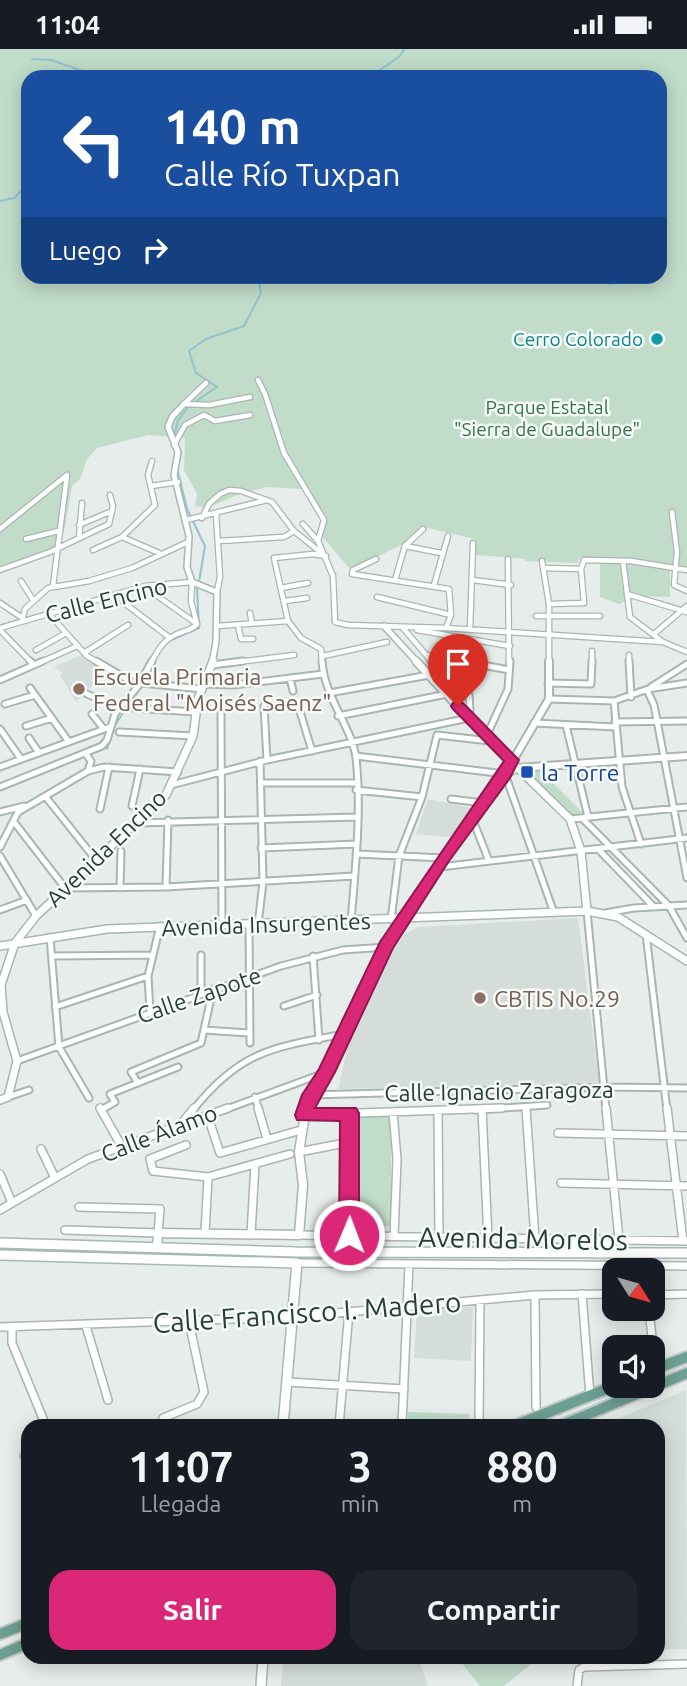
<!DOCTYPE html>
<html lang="es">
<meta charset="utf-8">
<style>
body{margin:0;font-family:Ubuntu,sans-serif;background:#20242c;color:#f1f3f6;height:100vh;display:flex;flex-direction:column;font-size:26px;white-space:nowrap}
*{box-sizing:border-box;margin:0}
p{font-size:23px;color:#9ea1a6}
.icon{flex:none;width:38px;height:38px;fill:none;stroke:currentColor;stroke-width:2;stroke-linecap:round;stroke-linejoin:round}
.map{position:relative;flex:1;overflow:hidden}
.drawer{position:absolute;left:21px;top:1370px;width:644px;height:245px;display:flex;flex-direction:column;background:#171b24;border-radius:21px;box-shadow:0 4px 18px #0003}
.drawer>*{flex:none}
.hud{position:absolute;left:21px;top:21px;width:646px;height:214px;border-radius:21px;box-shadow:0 4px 18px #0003;background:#1a4fa0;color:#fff;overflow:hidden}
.needle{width:46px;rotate:127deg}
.controls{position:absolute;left:602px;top:1209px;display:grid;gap:14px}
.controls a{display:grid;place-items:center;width:63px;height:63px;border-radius:14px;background:#171b24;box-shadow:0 4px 18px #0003;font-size:35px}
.pin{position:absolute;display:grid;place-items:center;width:60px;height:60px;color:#fff;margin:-72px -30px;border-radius:50% 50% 50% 0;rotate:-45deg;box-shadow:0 0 7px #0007}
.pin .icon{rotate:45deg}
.me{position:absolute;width:77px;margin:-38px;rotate:1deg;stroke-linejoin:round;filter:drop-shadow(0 0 5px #0008)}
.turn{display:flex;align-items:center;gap:24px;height:147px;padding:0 28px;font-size:32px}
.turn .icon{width:91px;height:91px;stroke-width:2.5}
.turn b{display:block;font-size:49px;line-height:60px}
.then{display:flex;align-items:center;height:66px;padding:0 28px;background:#0003;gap:14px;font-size:26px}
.eta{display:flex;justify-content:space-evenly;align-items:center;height:119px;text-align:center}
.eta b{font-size:42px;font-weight:700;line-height:49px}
.button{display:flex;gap:14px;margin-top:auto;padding:14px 28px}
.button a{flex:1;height:80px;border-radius:21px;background:#db2777;color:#fff;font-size:28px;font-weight:700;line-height:80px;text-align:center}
.button a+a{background:#20242c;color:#f1f3f6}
.status{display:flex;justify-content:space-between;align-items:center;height:49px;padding:0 35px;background:#171b24;direction:ltr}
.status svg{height:19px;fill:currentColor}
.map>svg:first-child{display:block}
</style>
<div class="status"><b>11:04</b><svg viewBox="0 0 49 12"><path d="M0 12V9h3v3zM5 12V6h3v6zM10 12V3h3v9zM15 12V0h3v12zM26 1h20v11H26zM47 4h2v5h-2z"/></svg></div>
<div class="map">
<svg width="687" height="1637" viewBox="0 0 687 1637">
<rect width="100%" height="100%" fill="#e6edea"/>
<path fill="#d4ddd9" d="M82 606 105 624 76 653 60 626 63 624 54 618Z
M428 750 476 760 456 789 416 785Z
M578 869 599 1033 338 1040 347 1001 395 897 405 885 419 878Z
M473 1258 471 1312 414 1309 417 1261Z
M686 1341 687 1600 658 1601V1377H601Z
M284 1608H418L428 1637H281Z"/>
<path fill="#c1dcc9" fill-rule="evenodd" d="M0 0H687V519L670 517V548L634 547 619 555 600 548V510L580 509 577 514 525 512V510L476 506 475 490 424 478 401 496 351 521 319 484 326 467 310 444 302 440 268 438 245 443 206 459 195 457 197 445 184 421 185 389 148 386 97 399 87 410 80 430 72 437 65 478 58 497 0 520ZM28 28H660V228H28Z
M538 719 585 766 572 769 522 722Z
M391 1066V1177L354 1178 353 1067Z
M408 1363 469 1365V1377H408Z
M457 1608H540L504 1637H480Z"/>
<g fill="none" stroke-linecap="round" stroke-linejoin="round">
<path stroke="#93c3cd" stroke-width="2" d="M32 10 51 11 100 28
M384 28 380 21 400 7 404 0
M0 152 14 149 28 135
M579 228 611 235
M195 353 217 338 196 324 189 302 206 290 244 277 261 244 258 228
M174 388 178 371 190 356
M178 396 181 403 179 414
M177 419 187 460 205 497 199 533
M169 592 199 579 197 538
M107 700 115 676 141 638"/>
<g stroke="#a9b5b1" stroke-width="7">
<path id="minor-far2" d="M258 331 265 345 284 404 324 471 318 492 333 527 335 573 348 576 446 579 663 593 687 603
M206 334 184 355 209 356 250 348
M174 396 185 376 204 366 215 372 250 366
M151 437 178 433
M672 463 677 503 674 536 687 542
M216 465 220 528 217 543
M202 469 209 455 220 445 229 441 241 442 272 453 294 482 324 506
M186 471 267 451
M303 475 318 492
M79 476 112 462
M0 480 67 426
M122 488 159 504
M79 489 82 454
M26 490 58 482
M219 492 284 488 294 482
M405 497 441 504
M93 501 122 488 155 456 148 426 152 412
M508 510 509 614
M623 512 630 568 663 593
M545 519 581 520
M0 521 50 503 109 475 113 457 110 446
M352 525 449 540 451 566 446 579
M352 525 353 521 376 510
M395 531 405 497 423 480
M473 531 511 536
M21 532 33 551
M434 536 448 487
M53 537 67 426
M281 539 308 534
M627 545 687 563
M156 546 197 575
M377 548 451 566
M285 552 307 549
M123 553 170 589
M0 554 21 568
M549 555 584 554 581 520 584 511 631 512 687 521
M250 564 252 574
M49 565 87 607 99 614
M536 567H600
M22 572 25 560 48 539 89 532 132 519 188 493
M238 576 241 590H253
M217 577 288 572
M0 579 145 537 192 533 191 552 197 575
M403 579 433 614
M0 581 32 614
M417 581 510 597
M470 581 473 494
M654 585 687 557
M36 601 66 584
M84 604 128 576
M427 606 471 614
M629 606V614
M323 607 387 593
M39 614 77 597
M151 614C158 601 163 591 177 585 185 581 191 582 197 575
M229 614 294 606
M322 614 321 600 301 589 288 572 274 509 313 505 326 507
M592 614V602"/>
</g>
<g stroke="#a9b5b1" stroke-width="9">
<path id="minor-far1" d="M30 612 34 616
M96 612 132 633 202 640
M322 612C324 648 352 678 356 709 362 763 355 820 351 873
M461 612 509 621
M629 612 631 648
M212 616 243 612
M290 629 293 642
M0 631 43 612
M548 634 591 635 592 612
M205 635 233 636 323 625
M651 638 687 615
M30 639 69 693
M647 641 654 656 687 829
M329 644 429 626
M87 645 119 659
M469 646 470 661
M549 650 614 652 648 640 687 634
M614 652 622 738 641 795
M5 655 35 646
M298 656 312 702
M264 657 267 711
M133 659 195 663
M92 665 103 679
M221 665 222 876
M338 667 447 645
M615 673 687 672
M534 674 616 678
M566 676 588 768
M26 677 52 669
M0 680 21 710
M119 683 193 687
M486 688 508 640 510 612
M29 689 39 704
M356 707 505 725 554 864
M0 718 110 678
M88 722 104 718 178 723
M262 734H357
M171 736 267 711 469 669 470 661 466 660 455 640 431 612
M0 738 102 697 107 691 115 665 139 636 152 612
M356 741 422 748
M45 747 96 811
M451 750 483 754
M132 757 140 720
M100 760 109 718
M0 763 24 757
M472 769 489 812
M582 769 669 857 687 889
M570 770 687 758
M14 773 65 839 166 838 354 827
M138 774 357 768
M0 798 18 763 88 722 91 712 86 705
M261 799 357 795
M598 800 653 857
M356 805 444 809
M0 807 36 867
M440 818 687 789
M166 838 168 771
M120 839 121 802
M0 861 27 851
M587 862 606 1061
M605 864 634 859 687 856
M391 871 399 807 422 748 437 686 490 692
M249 876 250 994
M258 876 263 833 260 712
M646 885 667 1061
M50 888 59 998 89 1049
M201 906V945
M52 907 153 906
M313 907 319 991
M284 957 317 946
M55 958 148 927
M150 963 148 927 160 877
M204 981 249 984
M17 1012 281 917 343 901 386 898
M138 1034 131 1023 201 994 213 940
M311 1046 606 1038 687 1039
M8 1048 29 1041
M255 1048 259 1061
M526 1058V1061
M101 1061 115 1053 110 1045 178 1018
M193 1061C241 1001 274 998 345 985
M224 1061 327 1023
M475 1061 547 1056"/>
</g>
<g stroke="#a9b5b1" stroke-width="10">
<path id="minor" d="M100 1059 122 1098
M258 1059 267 1090
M526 1059 535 1190
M606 1059 619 1190
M667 1059 683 1192
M482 1060 488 1189
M393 1063 397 1110 394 1187
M438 1063 439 1188
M304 1066 502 1059
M182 1074 194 1059
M211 1077 220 1104 301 1081
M558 1084 687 1087
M186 1096 150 1110 153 1122 208 1128 290 1105
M41 1100 55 1129
M299 1103 350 1093
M0 1125 12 1154
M561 1134 687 1137
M0 1161 88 1110 228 1059
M65 1181 158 1184 160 1160 79 1158
M205 1184 208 1128
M251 1185 255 1115
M299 1186 687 1192
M349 1187 350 1064
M297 1214 687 1217
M582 1245 590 1347
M535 1246 536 1358
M653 1246 687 1245
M649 1260 653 1298
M86 1277 108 1351
M0 1278 293 1268 535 1246 614 1245
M12 1278V1294L46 1377
M653 1300 655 1321
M287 1333 404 1340
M163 1369 197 1355 204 1343 189 1273
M339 1377 349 1262
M402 1377 409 1215
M479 1377 480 1251
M24 1407 28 1405
M577 1637 579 1621 584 1618 687 1615"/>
</g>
<g stroke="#a9b5b1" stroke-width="7">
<path id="tertiary-far2" d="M542 512 549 555V614"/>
</g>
<g stroke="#a9b5b1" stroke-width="10">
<path id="tertiary-far1" d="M505 725 518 719 687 707
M306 1061 311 1046 327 1023 386 898 402 871 505 725 549 650V612"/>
</g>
<g stroke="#a9b5b1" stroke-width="11">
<path id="tertiary" d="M157 1199 158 1184 299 1186 303 1136 299 1103 306 1059"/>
</g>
<g stroke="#a5b8b2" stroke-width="8">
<path id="secondary-far2" d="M184 355 172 368 168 378 178 403 174 426 189 487 187 518 192 533 217 543 216 593 212 614
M384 577 418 614"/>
</g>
<g stroke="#a5b8b2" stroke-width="10">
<path id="secondary-far1" d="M416 612 486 688 570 770 581 802 587 862
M0 897 107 880 587 862 618 868 687 912
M0 1051 8 1048 17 1012 3 963 1 936 15 894 36 867 166 746 193 687 198 650 213 612"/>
</g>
<g stroke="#a5b8b2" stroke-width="12">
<path id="secondary" d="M569 1191 584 1203
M0 1194 296 1203 687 1204
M596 1204 610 1190
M0 1206 297 1214 283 1377
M261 1637 263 1608"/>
</g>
<g stroke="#c2c9c7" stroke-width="14">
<path id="primary" d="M653 1321 687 1308
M514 1377 614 1337
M560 1377 687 1324
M0 1585 28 1574
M0 1606 28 1594"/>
</g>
<use href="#minor-far2" stroke="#fff" stroke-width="4.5"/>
<use href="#minor-far1" stroke="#fff" stroke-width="5"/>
<use href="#minor" stroke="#fff" stroke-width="7"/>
<use href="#tertiary-far2" stroke="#fff" stroke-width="4.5"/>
<use href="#tertiary-far1" stroke="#fff" stroke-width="6"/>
<use href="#tertiary" stroke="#fff" stroke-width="8"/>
<use href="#secondary-far2" stroke="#fff" stroke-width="5"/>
<use href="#secondary-far1" stroke="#fff" stroke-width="7"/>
<use href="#secondary" stroke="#fff" stroke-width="9"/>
<use href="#primary" stroke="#6e9f93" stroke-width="10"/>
</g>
<path fill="#db2777" stroke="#8e194d" stroke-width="2" d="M458 653 463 654 519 711 510 729 449 812 393 899 335 1023 315 1059H356L359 1064V1186L356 1192 349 1194 342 1192 339 1186 340 1072 297 1071 295 1066 302 1046 319 1020 380 893 504 712 453 660 451 657 453 654Z"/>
<circle fill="#0f9aa8" stroke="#f6faf8" stroke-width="2.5" cx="657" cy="290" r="7"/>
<g fill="#8d6e63" stroke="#f6faf8" stroke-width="2.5">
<circle cx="79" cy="640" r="7"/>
<circle cx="480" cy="949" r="7"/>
</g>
<rect fill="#1a4fb4" stroke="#f6faf8" stroke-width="2.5" x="520" y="716" width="14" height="14" rx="3.5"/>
<g text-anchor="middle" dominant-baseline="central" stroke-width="5" stroke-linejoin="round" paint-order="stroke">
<g font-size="19" fill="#0d838f" stroke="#f6faf8" text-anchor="end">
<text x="643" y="290">Cerro Colorado</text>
</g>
<g font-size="19" fill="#33724d" stroke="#f6faf8">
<text x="547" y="358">Parque Estatal<tspan x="547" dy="22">"Sierra de Guadalupe"</tspan></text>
</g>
<g font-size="23" fill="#263e38" stroke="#f6faf8">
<text transform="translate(106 551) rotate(-14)">Calle Encino</text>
<text transform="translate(106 799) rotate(-44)">Avenida Encino</text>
<text transform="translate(266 875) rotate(-2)">Avenida Insurgentes</text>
<text transform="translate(199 946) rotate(-19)">Calle Zapote</text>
<text transform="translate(499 1042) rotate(-1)">Calle Ignacio Zaragoza</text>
<text transform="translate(159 1084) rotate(-21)">Calle Álamo</text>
</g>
<g font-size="23" fill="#785e54" stroke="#f6faf8" text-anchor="start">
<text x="93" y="627">Escuela Primaria<tspan x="93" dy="26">Federal "Moisés Saenz"</tspan></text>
<text x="494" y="949">CBTIS No.29</text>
</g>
<g font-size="23" fill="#164399" stroke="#f6faf8" text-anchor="start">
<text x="541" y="723">la Torre</text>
</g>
<g font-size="28" fill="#263e38" stroke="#f6faf8">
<text transform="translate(523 1189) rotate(1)">Avenida Morelos</text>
<text transform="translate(307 1263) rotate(-4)">Calle Francisco I. Madero</text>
</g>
</g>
</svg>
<div class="controls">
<a><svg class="needle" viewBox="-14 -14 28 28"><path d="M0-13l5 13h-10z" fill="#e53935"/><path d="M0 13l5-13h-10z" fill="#9ea1a6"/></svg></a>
<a><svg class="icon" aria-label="sound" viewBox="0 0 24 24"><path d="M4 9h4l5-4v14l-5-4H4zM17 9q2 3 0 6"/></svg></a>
</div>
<div class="pin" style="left:458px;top:657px;background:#d93025"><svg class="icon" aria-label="arrive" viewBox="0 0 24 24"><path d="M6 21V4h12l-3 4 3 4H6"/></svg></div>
<svg class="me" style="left:349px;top:1186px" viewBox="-20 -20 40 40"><circle r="17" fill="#db2777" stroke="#fff" stroke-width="3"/><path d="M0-11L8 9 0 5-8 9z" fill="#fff"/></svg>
<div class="hud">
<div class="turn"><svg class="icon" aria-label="left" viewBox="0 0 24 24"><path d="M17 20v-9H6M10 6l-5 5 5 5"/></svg><div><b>140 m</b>Calle Río Tuxpan</div></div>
<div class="then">Luego<svg class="icon" aria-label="right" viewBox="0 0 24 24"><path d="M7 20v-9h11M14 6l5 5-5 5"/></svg></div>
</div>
<section class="drawer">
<div class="eta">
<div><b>11:07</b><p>Llegada</p></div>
<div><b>3</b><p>min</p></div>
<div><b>880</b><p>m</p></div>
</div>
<div class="button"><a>Salir</a><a>Compartir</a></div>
</section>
</div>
